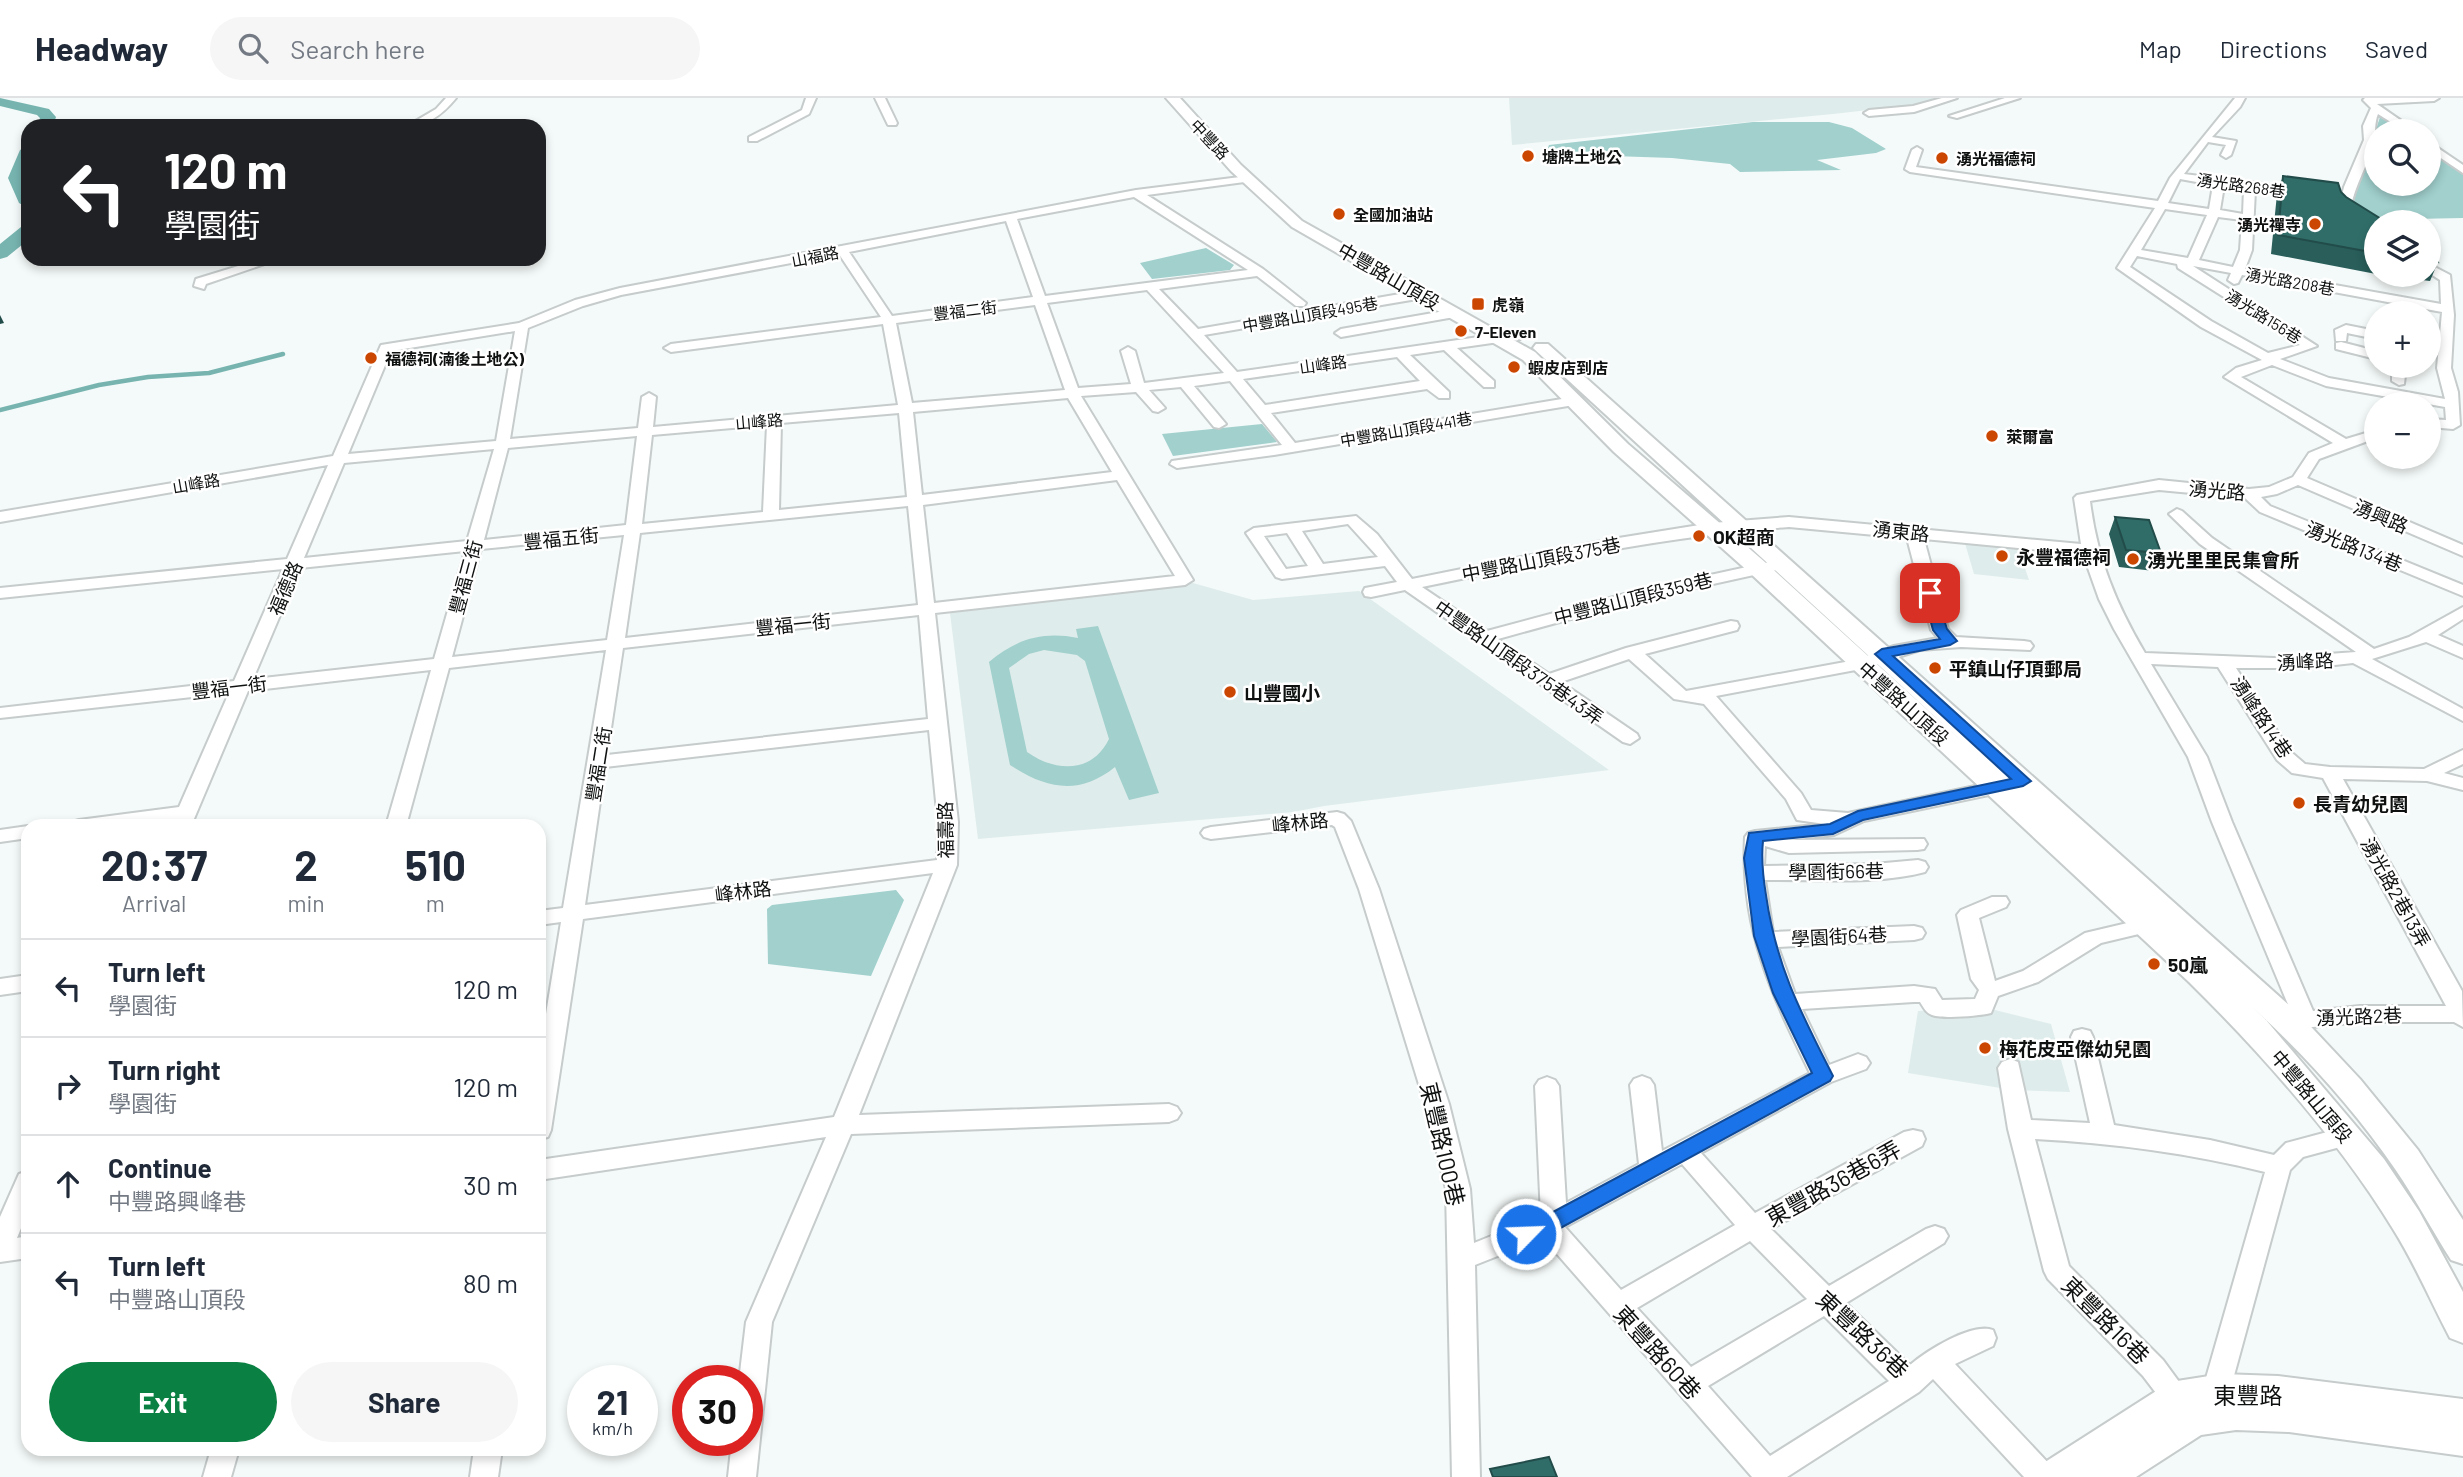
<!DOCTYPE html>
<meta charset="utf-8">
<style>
body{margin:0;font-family:Barlow,"Noto Sans TC",sans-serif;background:#f6f6f7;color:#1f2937;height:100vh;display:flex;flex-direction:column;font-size:26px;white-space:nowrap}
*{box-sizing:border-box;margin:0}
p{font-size:23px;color:#747a83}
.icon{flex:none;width:38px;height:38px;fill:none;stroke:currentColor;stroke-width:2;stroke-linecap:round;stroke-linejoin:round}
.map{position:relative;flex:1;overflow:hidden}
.side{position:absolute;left:21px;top:721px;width:525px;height:637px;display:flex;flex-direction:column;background:#fff;border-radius:21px;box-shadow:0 4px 10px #0003}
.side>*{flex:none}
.top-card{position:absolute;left:21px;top:21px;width:525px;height:147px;border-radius:21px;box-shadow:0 4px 10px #0003;background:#202124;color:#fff;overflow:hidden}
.fabs{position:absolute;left:2364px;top:21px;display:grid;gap:14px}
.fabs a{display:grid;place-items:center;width:77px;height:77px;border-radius:50%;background:#fff;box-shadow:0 4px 10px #0003;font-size:35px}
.speed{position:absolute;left:567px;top:1267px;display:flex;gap:14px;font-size:35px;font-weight:700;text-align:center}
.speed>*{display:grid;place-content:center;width:91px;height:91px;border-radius:50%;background:#fff;box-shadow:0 4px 10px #0003;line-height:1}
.speed small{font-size:18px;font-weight:400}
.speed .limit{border:10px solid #d22;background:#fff;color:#111}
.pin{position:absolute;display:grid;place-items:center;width:60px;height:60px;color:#fff;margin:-30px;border-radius:14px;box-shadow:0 4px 10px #0006}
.me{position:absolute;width:77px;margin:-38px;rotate:66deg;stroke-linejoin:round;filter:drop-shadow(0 0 5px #0008)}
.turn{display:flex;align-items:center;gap:24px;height:147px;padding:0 28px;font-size:32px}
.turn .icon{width:91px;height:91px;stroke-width:2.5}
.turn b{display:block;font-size:49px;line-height:60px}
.eta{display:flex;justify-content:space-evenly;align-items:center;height:119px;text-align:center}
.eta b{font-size:42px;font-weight:700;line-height:49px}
.cta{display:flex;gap:14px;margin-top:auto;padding:14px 28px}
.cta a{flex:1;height:80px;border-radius:42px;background:#0b8043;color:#fff;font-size:28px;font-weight:700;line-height:80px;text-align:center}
.cta a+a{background:#f6f6f7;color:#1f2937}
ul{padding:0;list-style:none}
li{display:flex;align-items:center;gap:21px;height:98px;padding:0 28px;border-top:2px solid #e0e1e3}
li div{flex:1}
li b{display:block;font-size:26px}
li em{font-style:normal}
header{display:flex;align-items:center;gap:42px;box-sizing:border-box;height:98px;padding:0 35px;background:#fff;border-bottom:2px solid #e0e1e3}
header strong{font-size:33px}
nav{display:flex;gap:38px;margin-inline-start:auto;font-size:24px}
.search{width:490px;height:63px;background:#f6f6f7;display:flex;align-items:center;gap:18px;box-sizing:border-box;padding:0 24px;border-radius:38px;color:#747a83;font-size:26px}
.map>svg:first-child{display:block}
</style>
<header>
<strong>Headway</strong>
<div class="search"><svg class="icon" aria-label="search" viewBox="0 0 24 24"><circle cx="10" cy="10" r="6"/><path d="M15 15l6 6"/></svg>Search here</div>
<nav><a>Map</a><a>Directions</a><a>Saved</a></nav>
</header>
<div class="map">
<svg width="2463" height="1379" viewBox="0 0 2463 1379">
<rect width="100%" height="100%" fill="#f4faf9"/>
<path fill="#deeceb" d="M1509 0H1941L1912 7 1833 16 1512 47Z
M1964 442 2017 447 2029 482 1974 476Z
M1193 485 1253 502 1359 493 1609 672 1324 708 1293 714 978 741 950 515 1162 491Z
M1983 909 2051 926 2070 994 2013 992 1908 975 1918 913Z"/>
<path fill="#a1d0cd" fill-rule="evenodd" d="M2380 19 2386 20 2406 33H2376V86H2429V50L2463 75V120L2362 122 2349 114Z
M1753 24H1829L1852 30 1886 51 1876 55 1817 62 1841 72 1740 74 1730 66 1672 60 1554 56 1547 52 1549 47Z
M1206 150 1234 167 1230 172 1152 181 1140 165Z
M1262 326 1277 344 1173 358 1162 336Z
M1098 528 1159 695 1129 702 1115 669C1079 698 1046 691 1010 667L989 564C1016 541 1043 533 1078 540L1076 531ZM1044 552 1077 557 1085 563 1109 641C1092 676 1055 674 1027 654L1009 570 1029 556Z
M896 792 904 802 871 878 768 866 767 811 772 807Z"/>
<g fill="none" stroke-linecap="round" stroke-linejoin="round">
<path stroke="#77b4b0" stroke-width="4.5" d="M0 312 99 287 148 279 209 275 283 256"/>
<path fill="#77b4b0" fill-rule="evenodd" d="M0 0 49 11 56 19 53 28H37L40 20 37 17 0 8Z
M28 47 26 80 28 110 19 105 8 80 20 52Z
M28 127V142L7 159 0 161V146L21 129Z"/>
<g stroke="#c6cbcb" stroke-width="4">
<path id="street" d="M446 0H456C443 16 428 28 407 28L436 11Z
M806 0H816L809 16 757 43H749V39L802 12Z
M875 0H885L897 25 896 27H888Z
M1942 0H1957L1914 14 1869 18 1864 15 1869 12 1913 8Z
M2005 0H2020L1957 20 1949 18Z
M2235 0H2245L2240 9 2212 39 2236 43 2231 57 2226 60 2221 57 2226 47 2208 44 2184 76 2305 91 2310 94 2305 97 2255 93 2252 152 2245 171 2441 206 2440 182 2429 175V166L2450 177 2454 217 2451 270 2458 294 2460 327 2453 331 2429 329V321L2446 322 2445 309 2326 288 2272 267 2241 279 2346 341 2376 332V340L2319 361 2307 380 2463 447V458L2298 387 2277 396 2261 399 2270 408 2463 487V498L2260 414 2245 400 2159 392 2090 403C2097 460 2116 506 2145 555L2274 560 2356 554 2200 446 2169 416 2177 411 2182 413 2212 440 2374 551 2409 539 2463 509V521L2438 537 2463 548V560L2426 544 2372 561 2463 611V623L2353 565 2308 570H2236L2291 654 2305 666 2330 669 2424 671 2463 652V666L2444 675 2463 680V692L2427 683 2343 681 2462 893 2463 929 2454 924H2360L2294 931 2286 929 2283 923 2286 917 2292 916 2212 724 2188 659 2114 531 2099 501 2083 456 1924 441 1948 531 1956 539 2024 543 2030 544 2033 548 2030 552 1961 549 1920 552 1861 571 1716 598 1801 695 1811 712 1848 715 2008 681 2018 687 2008 693 1864 723 1834 737 1788 742 1924 741 1927 746 1924 751 1917 752 1789 755 1765 748 1764 768 1874 766 1918 762 1925 764 1928 769 1925 774C1877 787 1814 781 1765 782L1773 834 1914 828 1922 830 1925 835 1922 840 1914 842 1778 849 1795 896 1914 888 1935 891 1942 902 1975 901 1979 892 1971 881 1957 817 1961 812 1992 799H2006L2009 804 2006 809 1979 820 1995 883 2023 873 2085 835 2157 818 2164 820 2168 825 2164 830 2101 845 2038 884 1998 898 1991 915C1979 918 1944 921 1932 917 1926 915 1924 910 1920 904H1914L1802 911 1829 967 1858 956 1866 959 1870 965 1866 971 1831 984 1701 1055 1755 1115 1904 1034 1913 1032 1922 1034 1925 1041 1922 1048 1771 1131 1829 1188 1926 1131 1935 1128 1944 1131 1948 1138 1944 1145 1846 1205 1910 1267C1926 1253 1972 1224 1993 1232L1996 1240 1993 1248 1955 1266 2053 1370 2057 1379H2024L1933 1281 1919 1294 1787 1379H1752L1543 1140 1475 1167 1480 1379H1452L1446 1091 1425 1006 1359 791 1335 729 1332 727 1211 741 1204 739 1201 735 1204 731 1211 729 1337 714 1344 716 1351 723 1379 791 1449 1006 1470 1091 1474 1145 1541 1118 1535 988 1539 982 1547 979 1555 982 1559 988 1566 1105 1639 1066 1630 987 1634 981 1642 978 1650 981 1654 987 1662 1053 1810 975C1771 896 1740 829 1745 739L1748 735 1755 733 1825 726 1797 722 1786 701 1704 606 1674 601 1629 561 1561 584 1637 636 1639 640 1630 646 1623 644 1405 492 1371 499 1365 498 1363 494 1365 490 1397 484 1385 468 1282 481 1276 479 1246 435 1254 430 1356 418 1377 436 1412 481 1606 442 1712 425 1789 419 2081 446 2074 400 2077 397 2159 382 2249 391 2269 389 2293 379 2309 355 2333 345 2224 279 2236 270 2262 262 2201 229 2117 170 2155 110 1910 74 1905 71 1912 52 1917 49 1922 52 1916 69 2158 103 2170 80ZM2180 81 2213 87 2209 111 2168 105ZM2224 88 2244 91 2243 116 2220 112ZM2165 111 2207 117 2188 160 2141 152ZM2218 119 2242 122 2240 152 2233 169 2199 162ZM2137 158 2177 166 2178 170 2300 247 2268 255 2211 223 2130 169ZM2193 168 2231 175 2228 182 2234 186 2238 185 2242 177 2442 214 2437 270 2445 301 2329 280 2280 261 2317 248ZM1348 426 1378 459 1323 466 1302 433ZM1789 429 1907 440 1931 532 1938 540 1894 548 1856 562 1686 593 1645 556 1737 532 1739 528 1737 524 1731 523 1626 550 1549 576 1498 541 1636 503 1790 469 1792 466 1790 463 1784 461 1632 494 1487 533 1422 489C1544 464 1665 438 1789 429ZM1287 435 1308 468 1286 471 1264 438ZM2151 566 2218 569 2277 662 2292 675 2323 680 2446 908H2360L2313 913 2232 724 2207 659ZM1682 1066 1735 1127 1621 1192 1565 1129ZM1750 1143 1807 1201 1691 1269 1637 1210ZM1824 1218 1889 1283 1770 1358 1708 1288Z
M2365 0H2439L2434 3 2377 6 2416 33H2405L2378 16C2374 26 2376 33 2374 43 2369 65 2355 86 2350 112L2376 130V138L2338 113 2344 89 2364 42 2363 28 2371 10 2363 2Z
M2429 44 2463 67V75L2429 52Z
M1248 78 1253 81 1252 83 1147 97 1263 171 1306 205 1304 208H1296L1257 178 1159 191 1198 231 1423 192 1429 196 1423 200 1204 237 1237 274 1520 233 1526 237 1520 241 1457 250 1494 283V289H1484L1444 252 1410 257 1449 294V300H1439L1427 291 1271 315 1295 345 1574 299 1581 303 1574 307 1274 357 1177 370 1170 366 1172 363 1282 347 1230 283 1194 288 1226 326 1219 330 1214 329 1181 289 1149 292 1165 310 1158 314 1153 313 1136 294 1081 298 1193 482 1185 487 935 515 958 724 957 767 859 1017 1169 1006 1177 1009 1181 1015 1177 1021 1169 1024 851 1036 772 1224 756 1379H728L732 1342H747V1283H739L746 1224 826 1039 539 1082V1062L834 1019 933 775 583 821 551 1032 548 1039 539 1041V959L561 824 539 827V813L563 810 606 552 449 570 406 728H386L431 572 248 593 191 728H171L174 722 127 728H69L72 724 79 722 179 709 229 595 0 620V610L234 583 283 471 0 500V490L287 461 328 367 0 424V414L333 358 381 247 519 225 575 202 620 190 1136 92ZM1134 99 1248 172 1045 198 1017 121ZM1006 123 1033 199 892 218 849 154ZM839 156 881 219 671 246 664 250 671 254 883 226 898 307 653 329 656 299 649 295 642 299 638 330 510 341 528 230 583 208 621 197ZM1147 192 1224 275 1144 285 1135 253 1128 249 1121 253 1131 286 1078 290 1047 205ZM1035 207 1065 292 912 305 896 225ZM515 233 496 343 348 356 391 253ZM1397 259 1420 283 1265 307 1243 281ZM1068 300 1112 374 922 397 913 314ZM899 315 907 399 779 412 781 325ZM767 327 763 414 642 426 652 337ZM637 338 626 427 484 442 508 350ZM494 351 467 443 304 460 344 365ZM1117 382 1175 478 934 505 923 407ZM908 408 918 507 625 540 640 435ZM624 437 607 542 452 559 481 451ZM465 453 434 561 253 581 300 470ZM919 517 928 621 607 657 623 550ZM929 632 938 724 937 762 585 807 605 669Z
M261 161H279L206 186 204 191 194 188 196 181Z
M1456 211 1462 215 1460 218 1341 239 1335 235 1341 231Z
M2346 227 2376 233V241L2347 235 2346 243H2336L2335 232Z
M2341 244 2376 253V261L2336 251V245Z
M2392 268H2406L2404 286 2399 287 2392 283Z
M28 728V740L0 744V732Z
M28 877V893L0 897V881Z
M2082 931 2090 933 2093 939 2114 1027 2210 1042 2274 1057 2286 1045 2346 1029 2355 1031 2358 1038 2355 1045 2303 1059 2290 1072 2232 1285 2240 1299 2236 1308 2226 1311 2216 1308 2204 1287 2265 1074C2189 1055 2113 1045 2035 1041L2069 1168 2163 1262 2196 1307 2192 1316 2182 1319 2172 1316 2143 1278 2048 1181 2044 1173 2008 1031 1998 970 2002 964 2010 961 2018 964 2031 1022 2090 1025 2071 939 2074 933Z
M28 1073V1113L17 1140 28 1138V1160L0 1164V1119L19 1076Z
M211 1351H239L231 1379H203Z
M474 1351H502L498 1379H470Z"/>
</g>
<g stroke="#c6cbcb" stroke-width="4">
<path id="secondary" d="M1166 0H1180L1241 67 1302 123 1535 254 1628 346 1766 465 1968 649 1533 250 1536 246H1548L2299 916 2360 981 2418 1052 2463 1122V1166L2451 1162C2432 1132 2415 1100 2395 1071 2354 1011 2303 955 2250 907L2266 922 2384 1061 2419 1113 2463 1194V1245L2450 1240C2431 1204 2415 1166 2393 1131 2340 1044 2262 956 2189 884L1750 475 1614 354 1523 262 1292 129 1231 73Z
M2222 1276 2278 1278 2463 1301V1358L2289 1334 2236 1332 2201 1337 2136 1379H2036L2042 1366 2164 1288 2177 1283Z"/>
</g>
<use href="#street" fill="#fff" fill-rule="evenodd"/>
<use href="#secondary" fill="#fff" fill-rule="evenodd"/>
</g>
<path fill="#295e5a" d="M2283 78 2341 94 2376 124V176L2271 156 2277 96Z
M2429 151 2438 164 2430 183 2381 177H2429Z
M2115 419 2161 455 2154 473 2119 469 2109 436Z"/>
<path fill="#224c4a" d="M0 217 4 225 0 226Z"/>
<path fill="#306d69" stroke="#224c4a" stroke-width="2" d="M2283 78 2338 85 2341 94 2346 99 2386 124H2376V155L2278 137Z
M2429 151 2435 155 2438 164 2429 163Z
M2115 419 2149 422 2161 455 2126 452Z
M1549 1359 1557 1379H1493L1490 1371Z"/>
<path fill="#1a73e8" stroke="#114b97" stroke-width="2" d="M1930 491 1936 495 1947 531 1957 543 1950 547 1893 558 2031 683 2023 688 1863 722 1833 736 1763 743C1761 762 1763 779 1766 797 1776 868 1801 915 1833 978L1830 983 1555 1133 1526 1145 1518 1142 1515 1136 1518 1130 1540 1121 1812 975 1773 895 1754 838 1744 760 1749 735 1830 726 1858 713 2011 681 1875 556 1882 551 1940 541 1933 532 1923 495Z"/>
<g fill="#cb4600" stroke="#fff" stroke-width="2.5">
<circle cx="1528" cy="58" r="7"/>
<circle cx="1942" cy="60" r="7"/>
<circle cx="1339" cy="116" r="7"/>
<circle cx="2315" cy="126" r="7"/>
<rect x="1471" y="199" width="14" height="14" rx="3.5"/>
<circle cx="1461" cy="233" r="7"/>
<circle cx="371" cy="260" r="7"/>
<circle cx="1514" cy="269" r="7"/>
<circle cx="1992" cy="338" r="7"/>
<circle cx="1699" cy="438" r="7"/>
<circle cx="2002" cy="458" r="7"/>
<circle cx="2133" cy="461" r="7"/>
<circle cx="1935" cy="570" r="7"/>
<circle cx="1230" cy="594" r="7"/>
<circle cx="2299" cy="705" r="7"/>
<circle cx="2154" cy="866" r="7"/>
<circle cx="1985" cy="950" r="7"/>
</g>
<g text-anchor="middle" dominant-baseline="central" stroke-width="5" stroke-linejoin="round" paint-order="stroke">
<g font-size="16" fill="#0f1010" stroke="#fff">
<text transform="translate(1210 41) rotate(47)">中豐路</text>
<text transform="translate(2241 87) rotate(8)">湧光路268巷</text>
<text transform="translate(815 158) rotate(-11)">山福路</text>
<text transform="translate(2290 183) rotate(10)">湧光路208巷</text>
<text transform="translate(965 212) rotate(-7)">豐福二街</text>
<text transform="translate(1310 216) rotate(-10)">中豐路山頂段495巷</text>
<text transform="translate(2264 218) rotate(32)">湧光路156巷</text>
<text transform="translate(1323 266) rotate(-8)">山峰路</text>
<text transform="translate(759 323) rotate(-5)">山峰路</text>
<text transform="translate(1406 331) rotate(-10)">中豐路山頂段441巷</text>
<text transform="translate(196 385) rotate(-10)">山峰路</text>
</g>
<g font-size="16" font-weight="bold" fill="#0f1010" stroke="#fff" text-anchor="start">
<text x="1542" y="58">塘牌土地公</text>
<text x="1956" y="60">湧光福德祠</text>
<text x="1353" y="116">全國加油站</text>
<text x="2301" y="126" text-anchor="end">湧光禪寺</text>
<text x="1492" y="206">虎嶺</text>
<text x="1475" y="233">7-Eleven</text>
<text x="385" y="260">福德祠(湳後土地公)</text>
<text x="1528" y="269">蝦皮店到店</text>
<text x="2006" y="338">萊爾富</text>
</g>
<g font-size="19" fill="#0f1010" stroke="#fff">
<text transform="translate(1389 178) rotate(30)">中豐路山頂段</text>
<text transform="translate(2217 392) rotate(5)">湧光路</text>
<text transform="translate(2381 418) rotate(23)">湧興路</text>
<text transform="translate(1901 433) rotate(6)">湧東路</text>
<text transform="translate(561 440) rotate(-6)">豐福五街</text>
<text transform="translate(2354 448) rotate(22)">湧光路134巷</text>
<text transform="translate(1541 461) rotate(-11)">中豐路山頂段375巷</text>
<text transform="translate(465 479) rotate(-75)">豐福三街</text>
<text transform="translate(285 490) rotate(-67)">福德路</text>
<text transform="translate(1633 500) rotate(-14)">中豐路山頂段359巷</text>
<text transform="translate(793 526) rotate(-6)">豐福一街</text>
<text transform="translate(2305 563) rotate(-3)">湧峰路</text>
<text transform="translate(1519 564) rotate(35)">中豐路山頂段375巷43弄</text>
<text transform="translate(229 589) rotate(-7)">豐福一街</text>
<text transform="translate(1904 605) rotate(42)">中豐路山頂段</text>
<text transform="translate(2262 619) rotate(56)">湧峰路14巷</text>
<text transform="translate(598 666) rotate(-81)">豐福二街</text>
<text transform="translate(1300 724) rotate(-6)">峰林路</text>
<text transform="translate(945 732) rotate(-91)">福壽路</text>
<text transform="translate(1836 773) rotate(-1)">學園街66巷</text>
<text transform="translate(743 793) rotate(-7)">峰林路</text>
<text transform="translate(2396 794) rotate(61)">湧光路2巷13弄</text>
<text transform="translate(1839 838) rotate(-3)">學園街64巷</text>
<text transform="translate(2359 918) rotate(-2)">湧光路2巷</text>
<text transform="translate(2312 998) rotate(50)">中豐路山頂段</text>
</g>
<g font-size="19" font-weight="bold" fill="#0f1010" stroke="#fff" text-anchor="start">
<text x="1713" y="438">OK超商</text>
<text x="2016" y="458">永豐福德祠</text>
<text x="2147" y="461">湧光里里民集會所</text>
<text x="1949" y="570">平鎮山仔頂郵局</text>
<text x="1244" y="594">山豐國小</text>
<text x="2313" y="705">長青幼兒園</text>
<text x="2168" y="866">50嵐</text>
<text x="1999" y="950">梅花皮亞傑幼兒園</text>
</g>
<g font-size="23" fill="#0f1010" stroke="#fff">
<text transform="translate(1443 1046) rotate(77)">東豐路100巷</text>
<text transform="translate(1833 1085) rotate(-29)">東豐路36巷6弄</text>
<text transform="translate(2106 1222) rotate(45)">東豐路16巷</text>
<text transform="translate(1863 1236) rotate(43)">東豐路36巷</text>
<text transform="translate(1658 1254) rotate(48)">東豐路60巷</text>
<text x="2248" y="1297">東豐路</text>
</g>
</g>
</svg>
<div class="fabs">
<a><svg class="icon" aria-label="search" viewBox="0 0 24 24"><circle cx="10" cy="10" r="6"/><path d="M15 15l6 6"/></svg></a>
<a><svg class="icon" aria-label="layers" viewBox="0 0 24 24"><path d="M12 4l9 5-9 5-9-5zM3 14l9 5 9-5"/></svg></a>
<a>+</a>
<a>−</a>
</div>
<div class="speed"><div>21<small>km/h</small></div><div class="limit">30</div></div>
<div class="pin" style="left:1930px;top:495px;background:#d93025"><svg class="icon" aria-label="arrive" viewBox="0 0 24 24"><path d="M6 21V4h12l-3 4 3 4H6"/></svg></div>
<svg class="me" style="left:1526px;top:1136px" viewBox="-20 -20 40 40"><circle r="17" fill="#1a73e8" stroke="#fff" stroke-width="3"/><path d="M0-11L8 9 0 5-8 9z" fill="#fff"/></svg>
<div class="top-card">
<div class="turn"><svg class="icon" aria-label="left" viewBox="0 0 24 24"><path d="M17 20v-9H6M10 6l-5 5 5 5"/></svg><div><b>120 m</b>學園街</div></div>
</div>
<section class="side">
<div class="eta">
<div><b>20:37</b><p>Arrival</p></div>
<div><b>2</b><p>min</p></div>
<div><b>510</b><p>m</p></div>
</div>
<ul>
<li><svg class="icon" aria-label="left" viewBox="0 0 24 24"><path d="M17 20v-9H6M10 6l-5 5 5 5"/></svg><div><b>Turn left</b><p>學園街</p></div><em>120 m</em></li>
<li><svg class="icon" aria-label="right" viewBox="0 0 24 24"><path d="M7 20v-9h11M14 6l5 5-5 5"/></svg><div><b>Turn right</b><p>學園街</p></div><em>120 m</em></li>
<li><svg class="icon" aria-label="ahead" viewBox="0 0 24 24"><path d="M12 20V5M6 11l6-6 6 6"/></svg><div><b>Continue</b><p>中豐路興峰巷</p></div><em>30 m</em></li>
<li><svg class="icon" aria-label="left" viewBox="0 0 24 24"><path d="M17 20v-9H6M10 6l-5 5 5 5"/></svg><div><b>Turn left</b><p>中豐路山頂段</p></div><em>80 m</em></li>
</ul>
<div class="cta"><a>Exit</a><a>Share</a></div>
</section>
</div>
